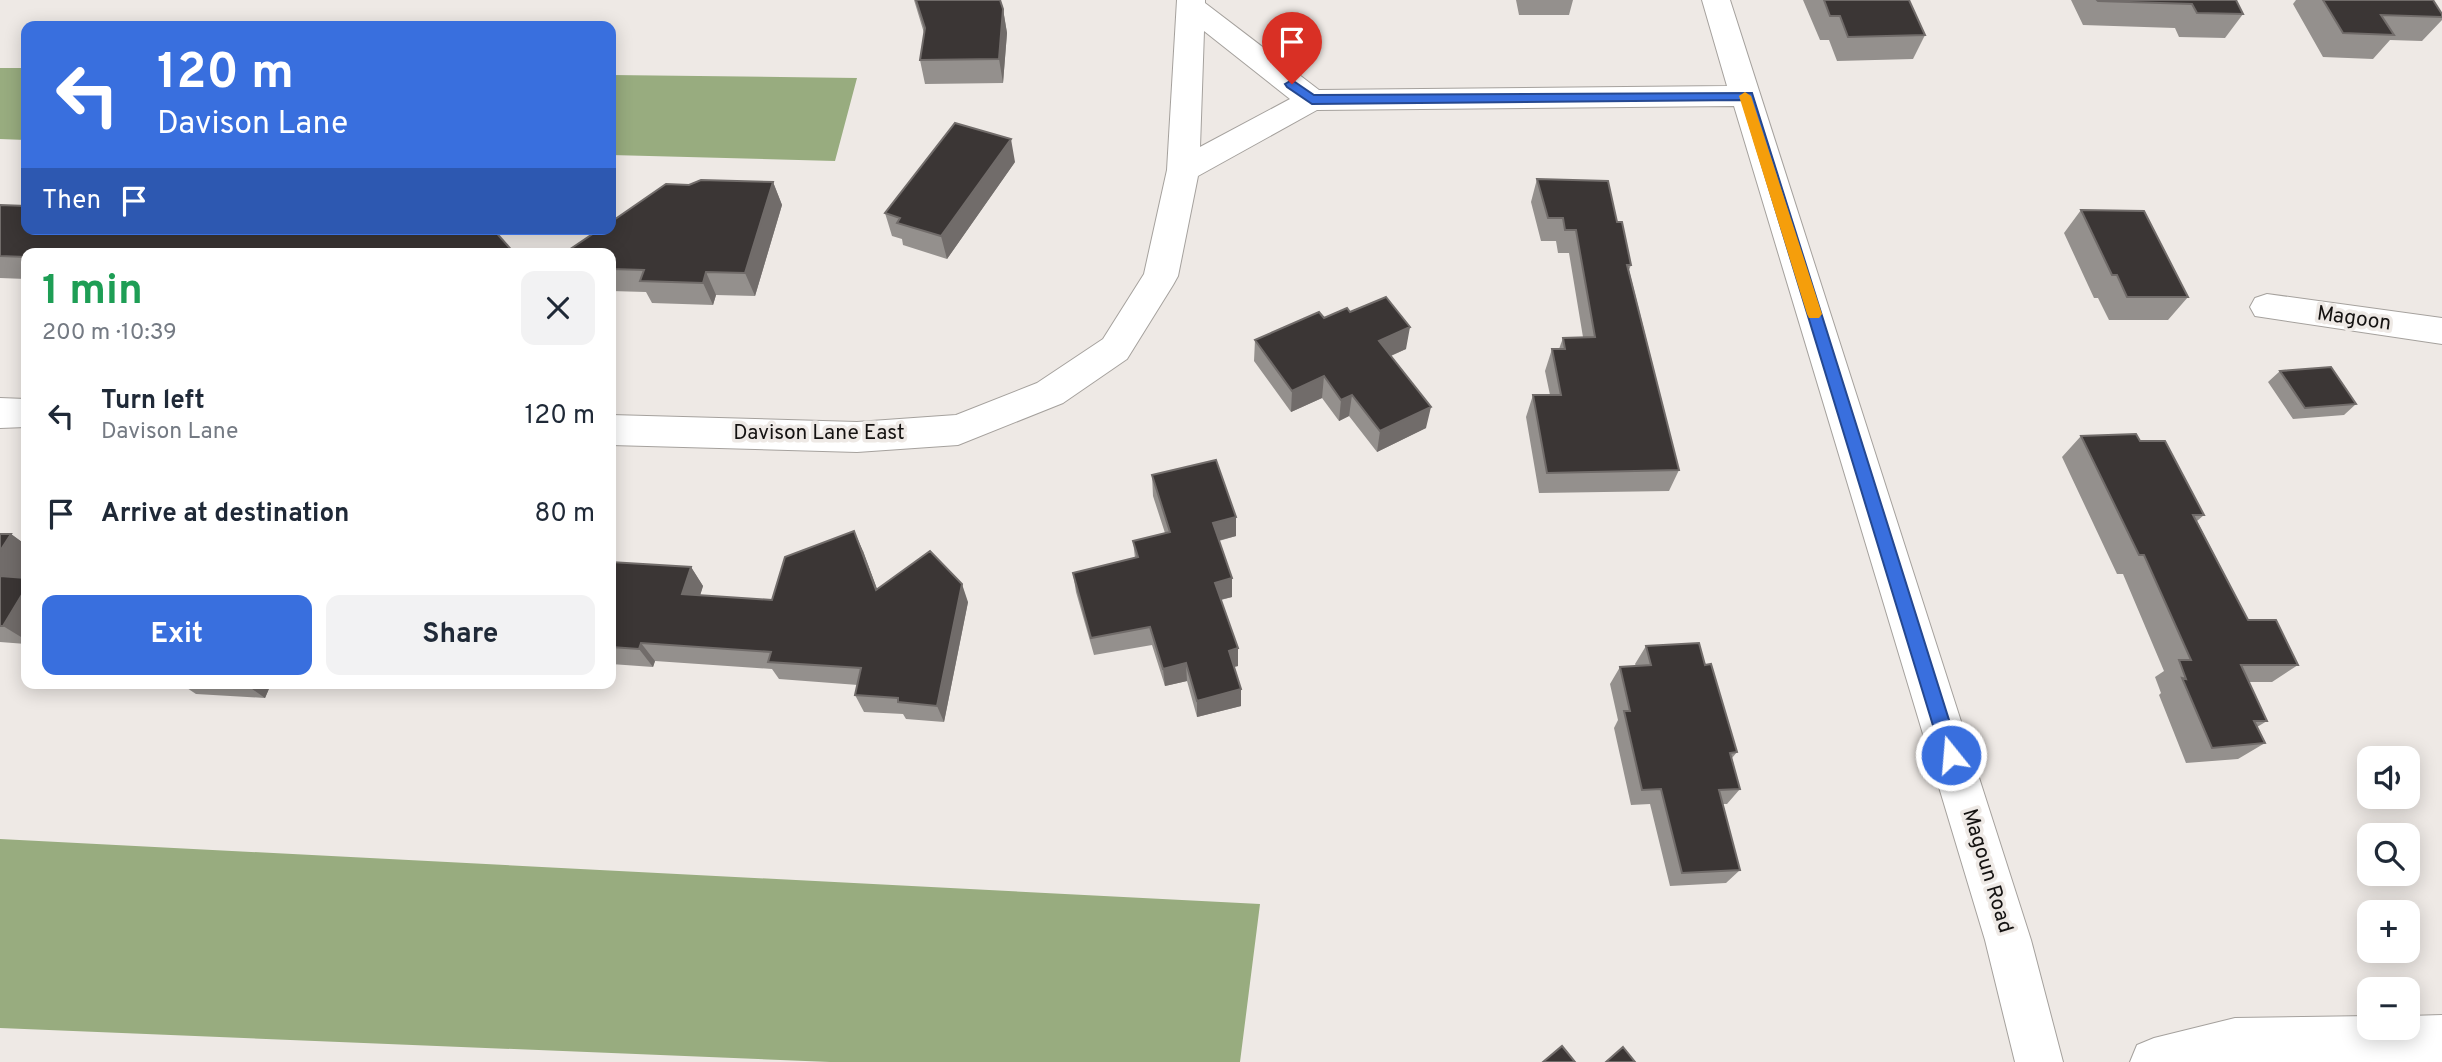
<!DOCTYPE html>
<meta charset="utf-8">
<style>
body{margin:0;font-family:Overpass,sans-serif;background:#f2f2f3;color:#1f2937;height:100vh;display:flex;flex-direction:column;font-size:26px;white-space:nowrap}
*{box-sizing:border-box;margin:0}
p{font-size:23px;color:#747a83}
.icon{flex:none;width:38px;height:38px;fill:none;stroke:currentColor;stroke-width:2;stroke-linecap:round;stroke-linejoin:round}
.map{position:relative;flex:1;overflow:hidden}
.panel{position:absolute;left:21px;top:248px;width:595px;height:441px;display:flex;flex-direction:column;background:#fff;border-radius:14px;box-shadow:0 4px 18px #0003}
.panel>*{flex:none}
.guide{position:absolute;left:21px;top:21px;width:595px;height:214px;border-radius:14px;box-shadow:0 4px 18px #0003;background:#396fde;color:#fff;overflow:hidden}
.tools{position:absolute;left:2357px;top:746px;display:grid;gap:14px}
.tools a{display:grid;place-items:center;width:63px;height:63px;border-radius:14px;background:#fff;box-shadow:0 4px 18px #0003;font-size:35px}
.pin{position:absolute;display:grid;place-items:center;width:60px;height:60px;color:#fff;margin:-72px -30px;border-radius:50% 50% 50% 0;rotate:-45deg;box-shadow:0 0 7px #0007}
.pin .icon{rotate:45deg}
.me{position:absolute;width:77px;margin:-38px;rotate:343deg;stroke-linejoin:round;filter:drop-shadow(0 0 5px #0008)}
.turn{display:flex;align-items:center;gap:24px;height:147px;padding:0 21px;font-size:32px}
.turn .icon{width:91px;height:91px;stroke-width:2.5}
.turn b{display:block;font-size:49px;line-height:60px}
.then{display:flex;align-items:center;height:66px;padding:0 21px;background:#0003;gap:14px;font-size:26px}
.round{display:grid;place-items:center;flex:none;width:74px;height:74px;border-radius:14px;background:#f2f2f3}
.head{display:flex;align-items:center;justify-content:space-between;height:119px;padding:0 21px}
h1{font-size:42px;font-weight:700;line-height:52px;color:#1e9e55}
.action{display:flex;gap:14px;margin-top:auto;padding:14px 21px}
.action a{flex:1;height:80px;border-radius:14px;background:#396fde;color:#fff;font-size:28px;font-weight:700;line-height:80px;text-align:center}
.action a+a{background:#f2f2f3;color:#1f2937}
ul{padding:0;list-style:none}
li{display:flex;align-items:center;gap:21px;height:98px;padding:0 21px}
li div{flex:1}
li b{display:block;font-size:26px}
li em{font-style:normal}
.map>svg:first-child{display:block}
</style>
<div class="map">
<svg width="2442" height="1062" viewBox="0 0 2442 1062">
<rect width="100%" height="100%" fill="#eee9e5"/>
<path fill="#98ac7f" d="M0 68H26V140L0 139Z
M611 75 857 78 835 161 611 155Z
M0 839 1260 904 1240 1062H830L0 1028Z"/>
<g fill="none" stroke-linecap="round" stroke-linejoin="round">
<g stroke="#a5a19d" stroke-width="2">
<path id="street" d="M1177 0H1205V3L1319 90 1727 86 1702 0H1730L2031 940 2063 1062H2015L1985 940 1734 106 1317 110 1198 176 1178 276 1173 285 1127 359 1063 403 958 445 857 452 611 445V415L857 422 956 415 1037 383 1103 339 1144 274 1167 170ZM1204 31 1290 99 1200 147Z
M2267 294 2442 318V344L2255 316 2250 307 2255 298Z
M0 398 26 399V427L0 428Z
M2442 1015V1062H2130L2137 1045 2154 1038 2235 1018 2370 1016V1027H2408V1016Z"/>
</g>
<use href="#street" fill="#fff" fill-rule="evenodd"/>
</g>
<path fill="#94908d" d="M914 0H1000L1003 9 1007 33 1003 83 925 84 920 60 924 33Z
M1516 0H1573L1569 15H1519Z
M1803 0H1909L1925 35 1913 59 1837 61 1829 40H1820Z
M2071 0H2236L2243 14 2225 38 2179 37 2175 28 2083 25Z
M2296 0H2433L2442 14V20L2422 41 2390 40 2373 59 2323 57 2293 4Z
M1015 162 947 259 903 245 902 239 892 236 885 213Z
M1537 179 1617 222 1631 265 1629 270 1679 470 1669 491 1539 493 1526 417 1533 395H1550L1545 371 1552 349H1559L1563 338 1583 337 1569 253H1558L1556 241H1541L1531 202Z
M773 182 782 205 755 296 716 295 713 305 652 303 646 292 611 291V254L689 185Z
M0 205 26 229 342 230 493 229 26 254V279L0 278Z
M2081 210 2188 297 2168 320H2109L2098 298H2094L2064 233Z
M1350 312 1406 349 1391 356 1426 428 1377 452 1349 416 1339 421 1322 398 1291 412 1254 361 1255 340Z
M2280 371 2356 404 2344 415 2293 419 2268 382Z
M2081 436 2140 441 2204 515 2197 521 2248 620 2298 665 2272 682H2249L2267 721 2257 727 2265 743 2238 759 2186 763 2159 695 2161 693 2155 677 2164 671 2123 574H2117L2062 457Z
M1152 475 1236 536 1219 541 1232 597 1221 600 1238 666 1234 667 1241 689V706L1197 717 1187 681 1165 686 1152 645 1094 655 1076 592 1073 573 1135 558 1133 541 1165 533 1153 496Z
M0 534H11L26 545V574L24 578H26V644L0 642Z
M863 551 877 589 968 602 944 722 906 719 903 714 864 712 855 695 858 685 779 679 772 669 655 661 653 667 611 664V562L691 567 703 586 700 595 772 600Z
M1646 646 1705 665 1737 752 1732 758 1740 789 1727 804H1722L1740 870 1726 883 1670 886 1650 804 1631 805 1614 728 1618 720 1610 684 1620 667 1636 666 1635 664Z
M181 684H271L265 698 196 694Z"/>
<path fill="#716c6a" d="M1003 9 1007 33 1003 83 999 59Z
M1011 139 1015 162 947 259 941 236Z
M773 182 782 205 755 296 745 273Z
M706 272 716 295 713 305 703 283Z
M1410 327 1406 349 1376 362 1379 341Z
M1324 376 1322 398 1291 412 1292 391Z
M1352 395 1349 416 1339 421 1341 400Z
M1431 407 1426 428 1377 452 1380 431Z
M1236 517V536L1213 542V523Z
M854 531 863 551 884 608 876 590Z
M11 534 26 545V574L13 594 0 586V540Z
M691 567 703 586 695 612 682 594Z
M1232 578V597L1215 601V583Z
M962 584 968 602 944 722 937 706Z
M26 588V640L3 626Z
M641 643 655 661 653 667 639 649Z
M1238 648V666L1228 668 1229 651Z
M1186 663 1187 681 1165 686 1163 669Z
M245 684H271L265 698Z
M1241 689V706L1197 717V701Z"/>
<path fill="#3b3635" stroke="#716c6a" stroke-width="2" d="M916 0H1000L1003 9 999 59 920 60 925 28Z
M1824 0H1909L1925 35 1848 37 1840 16H1830Z
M2097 0H2236L2243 14 2197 13 2192 4 2098 1Z
M2323 0H2433L2442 14V17L2381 15 2394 35 2343 33Z
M955 123 1011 139 941 236 897 223 900 218 885 213Z
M1537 179 1608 181 1617 222H1622L1631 265H1627L1679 470 1547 473 1533 395H1561L1552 349H1565L1563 338 1595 337 1576 230H1565L1563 218H1548Z
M701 180 773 182 745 273 706 272 703 283 640 281 644 270 611 269V254H563L600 229H611V222L666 184 689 185Z
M0 205 26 206V229H317L342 230V229H403L402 231 413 229H493L515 254H26V257L0 256Z
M2081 210 2144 211 2188 297H2127L2117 275H2112Z
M1386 297 1410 327 1379 341 1431 407 1380 431 1352 395 1341 400 1324 376 1292 391 1255 340 1319 312 1324 318 1347 308 1350 312Z
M2331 367 2356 404 2305 408 2280 371Z
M2136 434 2140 441H2165L2204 515H2193L2248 620H2276L2298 665H2241L2267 721H2254L2265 743 2212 748 2182 678 2186 679 2179 660H2191L2144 555H2139L2081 436Z
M1216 460 1236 517 1213 523 1232 578 1215 583 1238 648 1229 651 1241 689 1197 701 1186 663 1163 669 1150 627 1091 638 1073 573 1138 557 1133 541 1170 532 1152 475Z
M854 531 876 590 930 551 962 584 937 706 898 702V698L855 695 861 668 768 662 771 652 641 643 639 649 611 647V562L691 567 682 594 772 600 785 557Z
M0 534H11L0 551Z
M0 576 26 578V588L3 626H0Z
M1699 643 1705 665 1711 664 1737 752 1730 753 1740 789 1719 790 1740 870 1682 873 1661 789 1642 790 1624 711H1630L1620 667 1651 665 1646 646Z
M1562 1046 1575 1062H1543Z
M1623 1047 1635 1062H1606Z"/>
<path fill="#396fde" stroke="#254890" stroke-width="2" d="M1292 80 1314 95 1752 93 1960 755 1957 761 1951 764 1945 761 1942 755 1742 100 1312 104 1287 87 1285 84Z"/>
<path fill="#f59e0b" d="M1745 92 1751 96 1822 314 1819 318H1809L1807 314 1739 96Z"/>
<g text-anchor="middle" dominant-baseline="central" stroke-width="7" stroke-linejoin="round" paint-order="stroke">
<g font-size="21" fill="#141211" stroke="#eee9e5">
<text transform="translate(2354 319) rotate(8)">Magoon</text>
<text x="819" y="433">Davison Lane East</text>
<text transform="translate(1987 871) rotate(73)">Magoun Road</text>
</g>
</g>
</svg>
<div class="tools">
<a><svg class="icon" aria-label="sound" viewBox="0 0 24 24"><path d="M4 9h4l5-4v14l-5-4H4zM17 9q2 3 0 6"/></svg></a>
<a><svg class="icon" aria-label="search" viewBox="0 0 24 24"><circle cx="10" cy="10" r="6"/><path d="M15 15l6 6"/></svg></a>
<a>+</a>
<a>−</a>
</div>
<div class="pin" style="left:1292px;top:84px;background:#d93025"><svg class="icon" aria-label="arrive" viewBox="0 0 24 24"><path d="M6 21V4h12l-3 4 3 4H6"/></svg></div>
<svg class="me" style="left:1951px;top:755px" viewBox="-20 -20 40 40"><circle r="17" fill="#396fde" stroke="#fff" stroke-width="3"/><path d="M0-11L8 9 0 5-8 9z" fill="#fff"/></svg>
<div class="guide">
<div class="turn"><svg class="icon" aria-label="left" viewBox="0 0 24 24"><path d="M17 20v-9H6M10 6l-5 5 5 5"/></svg><div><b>120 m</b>Davison Lane</div></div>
<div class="then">Then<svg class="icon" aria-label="arrive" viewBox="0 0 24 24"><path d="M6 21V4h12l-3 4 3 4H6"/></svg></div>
</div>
<section class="panel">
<div class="head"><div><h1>1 min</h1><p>200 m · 10:39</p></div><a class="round"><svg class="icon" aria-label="close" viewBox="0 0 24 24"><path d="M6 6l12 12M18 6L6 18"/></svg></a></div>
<ul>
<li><svg class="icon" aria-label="left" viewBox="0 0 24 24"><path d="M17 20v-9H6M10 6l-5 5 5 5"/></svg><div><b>Turn left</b><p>Davison Lane</p></div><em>120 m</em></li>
<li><svg class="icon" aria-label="arrive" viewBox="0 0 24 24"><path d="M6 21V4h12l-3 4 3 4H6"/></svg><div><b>Arrive at destination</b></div><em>80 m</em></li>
</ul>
<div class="action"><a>Exit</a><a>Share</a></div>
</section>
</div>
